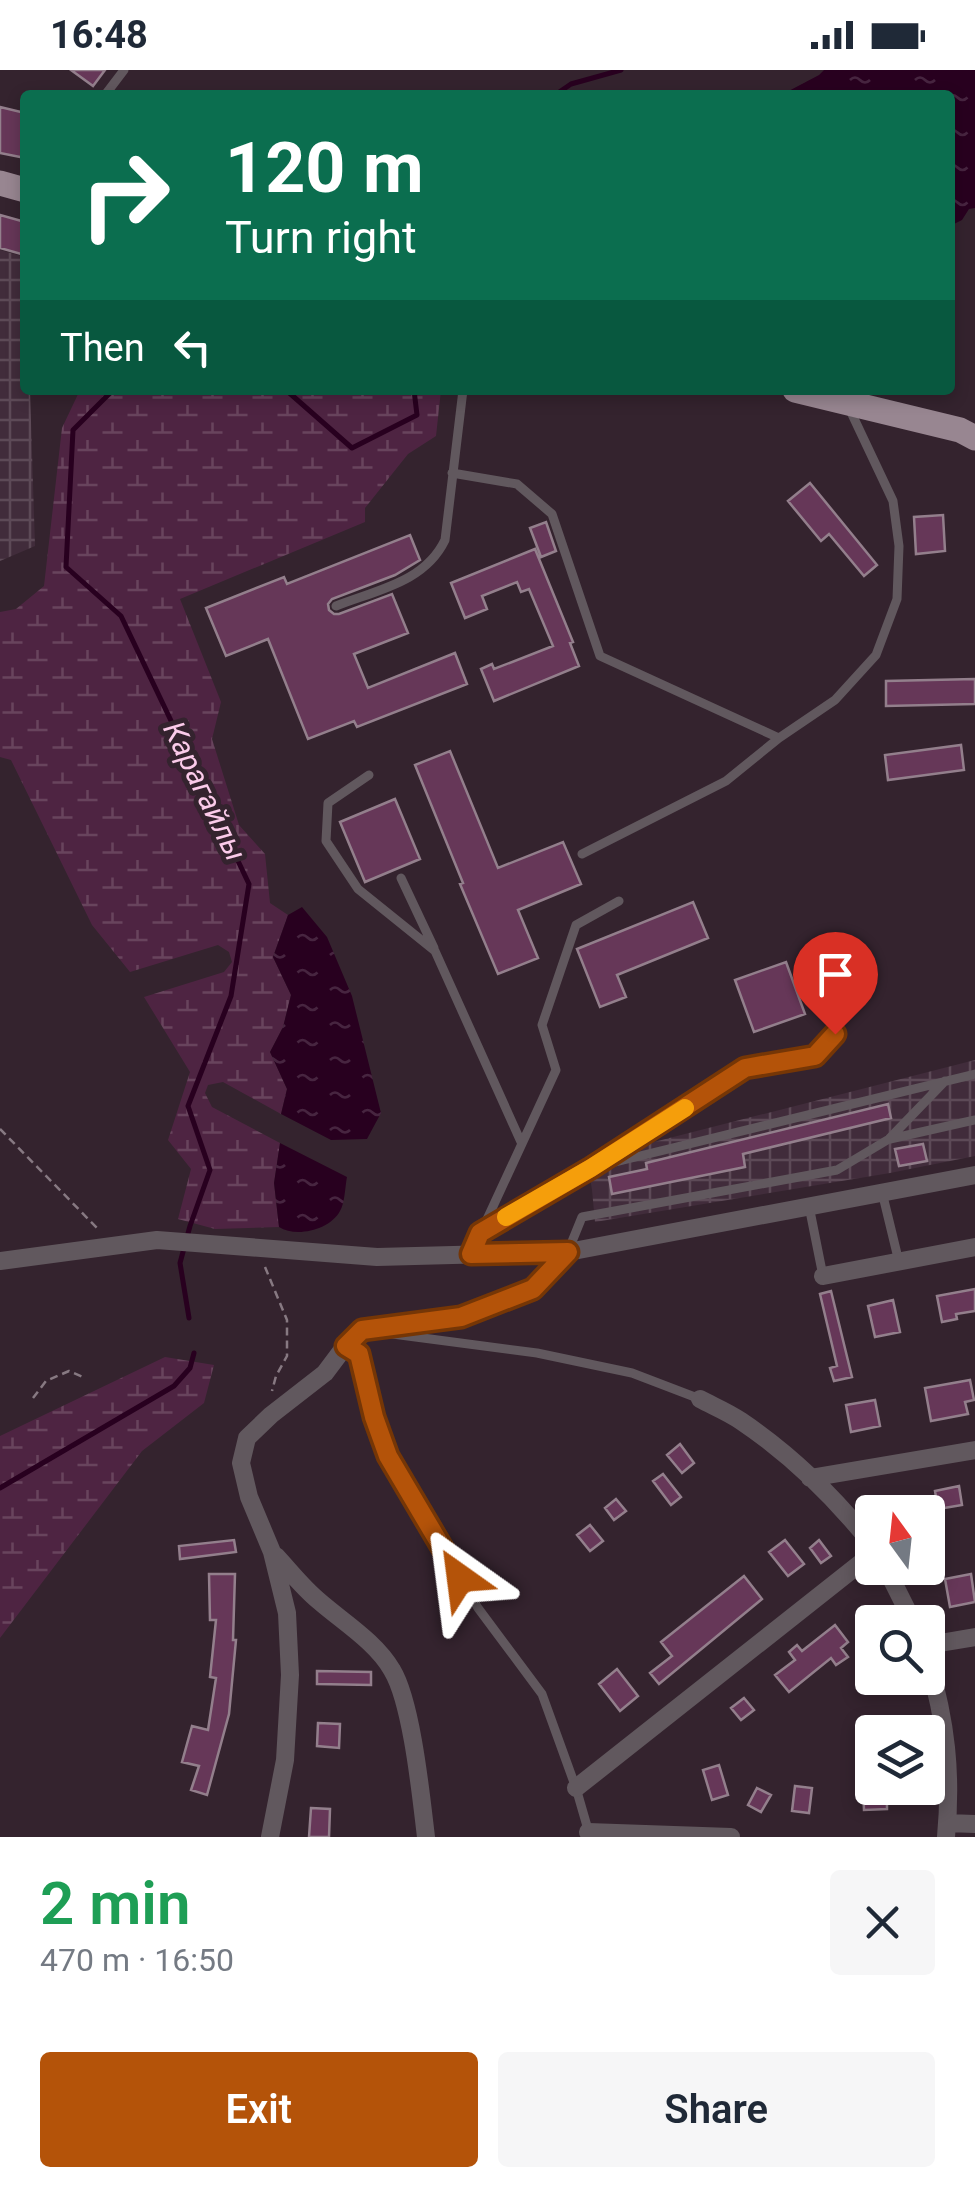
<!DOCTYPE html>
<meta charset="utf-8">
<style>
body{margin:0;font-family:Roboto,sans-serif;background:#f6f6f7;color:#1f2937;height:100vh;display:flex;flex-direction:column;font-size:38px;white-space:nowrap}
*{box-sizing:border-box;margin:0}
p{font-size:32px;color:#747a83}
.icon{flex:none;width:55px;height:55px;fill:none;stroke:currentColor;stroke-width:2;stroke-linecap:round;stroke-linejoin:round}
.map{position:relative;height:1767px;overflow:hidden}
.drawer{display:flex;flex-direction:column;background:#fff;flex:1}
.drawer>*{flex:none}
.hud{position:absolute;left:20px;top:20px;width:935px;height:305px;border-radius:10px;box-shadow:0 5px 15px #0003;background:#0b6e4f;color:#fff;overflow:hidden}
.needle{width:65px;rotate:345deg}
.controls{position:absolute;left:855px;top:1425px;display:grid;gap:20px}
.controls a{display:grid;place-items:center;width:90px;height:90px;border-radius:10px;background:#fff;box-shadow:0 5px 15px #0003;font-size:50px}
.pin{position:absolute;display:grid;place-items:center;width:85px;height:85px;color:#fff;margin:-102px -42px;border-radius:50% 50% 50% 0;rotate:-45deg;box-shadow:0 0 10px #0007}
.pin .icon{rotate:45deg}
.me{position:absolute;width:110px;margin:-55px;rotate:329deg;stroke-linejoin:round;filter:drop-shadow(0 0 8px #0008)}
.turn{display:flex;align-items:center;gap:35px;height:210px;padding:0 40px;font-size:45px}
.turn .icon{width:130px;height:130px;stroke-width:2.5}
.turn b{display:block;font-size:70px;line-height:85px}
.then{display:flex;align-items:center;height:95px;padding:0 40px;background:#0003;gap:20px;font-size:38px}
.round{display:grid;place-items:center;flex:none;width:105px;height:105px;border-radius:10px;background:#f6f6f7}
.head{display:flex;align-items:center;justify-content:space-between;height:170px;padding:0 40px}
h1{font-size:60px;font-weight:600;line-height:75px;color:#1e9e55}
.action{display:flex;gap:20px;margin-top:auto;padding:20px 40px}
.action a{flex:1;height:115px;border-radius:10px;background:#b45309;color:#fff;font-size:40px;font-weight:600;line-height:115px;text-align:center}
.action a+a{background:#f6f6f7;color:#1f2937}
.status{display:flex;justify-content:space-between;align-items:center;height:70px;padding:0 50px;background:#fff;direction:ltr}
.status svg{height:28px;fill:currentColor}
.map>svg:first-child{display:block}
</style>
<div class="status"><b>16:48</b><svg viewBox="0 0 49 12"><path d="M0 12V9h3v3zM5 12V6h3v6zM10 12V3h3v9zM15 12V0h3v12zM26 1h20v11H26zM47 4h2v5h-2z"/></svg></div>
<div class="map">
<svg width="975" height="1767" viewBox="0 0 975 1767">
<defs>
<pattern id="industrial-grid" width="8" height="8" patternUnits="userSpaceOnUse" patternTransform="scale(2.5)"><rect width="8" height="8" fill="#412c3b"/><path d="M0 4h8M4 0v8" fill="none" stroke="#5d4a57"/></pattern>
<pattern id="wetland-marsh" width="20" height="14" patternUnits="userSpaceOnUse" patternTransform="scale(2.5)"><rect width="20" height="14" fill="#4e2442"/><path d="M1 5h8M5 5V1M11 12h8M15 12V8" fill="none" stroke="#68445d"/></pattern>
<pattern id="water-ripples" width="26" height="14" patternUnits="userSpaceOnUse" patternTransform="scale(2.5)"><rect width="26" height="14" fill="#28001f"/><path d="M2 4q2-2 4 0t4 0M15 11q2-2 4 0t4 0" fill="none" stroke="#472540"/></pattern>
</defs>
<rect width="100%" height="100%" fill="#34232e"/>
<path fill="url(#industrial-grid)" d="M0 180 25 187V320H30L35 476 0 491Z
M975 990V1086L890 1103 595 1152 591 1109 646 1074Z"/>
<path fill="url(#wetland-marsh)" d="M80 320H441L436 366 408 384 365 438V452L180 529 221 632 212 669 239 755 265 784 270 833 288 845 273 887 291 925 283 957 270 982 287 1019 281 1044 223 1012 208 1015 205 1023 212 1037 280 1073 274 1113 279 1157 215 1159 178 1149 191 1099 168 1070 190 1002 144 927 224 902 232 892 229 882 218 875 130 902 92 855 11 690 0 687V542L16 539 44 516 62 358Z
M165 1287 214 1295 204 1333 142 1381 0 1568V1366Z"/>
<path fill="url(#water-ripples)" d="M824 0H975V138L969 139 962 150 950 156V25H781L819 5Z
M302 837 327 867 352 926 381 1043 367 1069 331 1070 281 1044 287 1019 270 982 283 957 291 925 273 887 288 845Z
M280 1073 347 1107C345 1117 345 1133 340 1141 330 1160 296 1168 279 1157L274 1113Z"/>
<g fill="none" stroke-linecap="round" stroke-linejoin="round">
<path stroke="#28001f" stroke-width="5" d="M555 25 571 14 621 0
M113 320 73 360 66 497 121 546 249 814 231 926 188 1036 210 1100 190 1156 180 1193 189 1248
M286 320 352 378 417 345 414 320
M0 1418 174 1316 190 1298 194 1283"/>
</g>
<path fill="#663758" stroke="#937f8c" stroke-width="2.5" d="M71 0H105L93 16Z
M0 37 25 43V88L0 83Z
M0 145 25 152V170L21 184 0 178Z
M810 413 877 495 864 506 829 464 821 471 788 431Z
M943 445 945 481 916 484 914 447Z
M546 452 556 481 541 487 530 458Z
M410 465 420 490 395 505 332 529 328 534 329 540 334 544H339L392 524 408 563 354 584 368 618 455 583 467 614 357 657 354 651 308 669 268 569 226 586 206 538 284 507 287 514Z
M535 479 573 572 570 573 579 596 494 631 481 599 492 594 494 599 553 576 529 519 521 522 517 512 482 526 487 539 465 548 451 513Z
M975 609V634L886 636V611Z
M961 675 964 700 888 710 885 685Z
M450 681 498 798 563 772 581 814 518 840 538 888 498 904 460 814 463 813 415 695Z
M395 729 420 789 365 812 340 752Z
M693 832 708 868 617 905 626 927 600 937 577 879Z
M786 892 805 944 754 962 735 910Z
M888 1034 891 1048 743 1084 745 1097 612 1124 609 1107 647 1099 646 1093Z
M923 1074 927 1091 899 1096 895 1079Z
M975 1219V1241L956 1244 957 1249 942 1252 937 1226Z
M831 1221 852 1307 834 1311 830 1298 837 1296 820 1224Z
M893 1230 900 1262 875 1267 868 1236Z
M970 1310 974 1330 965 1332 968 1344 931 1351 925 1318Z
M875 1330 880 1356 851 1362 846 1335Z
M680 1374 694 1393 682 1403 667 1385Z
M663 1404 681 1427 671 1435 653 1411Z
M959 1416 962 1435 938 1439 935 1421Z
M616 1429 626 1441 614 1450 605 1438Z
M590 1455 603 1471 590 1481 577 1465Z
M234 1470 236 1482 180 1489 179 1476Z
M785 1470 804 1494 788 1506 769 1482Z
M819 1470 831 1486 821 1493 810 1478Z
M209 1504H235L233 1570H236L229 1644 207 1725 191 1720 199 1696 182 1692 192 1656 208 1660 216 1608 210 1607 216 1550H210Z
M971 1504 975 1532 950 1537 945 1509Z
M744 1506 762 1529 659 1614 650 1603 672 1586 661 1572Z
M835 1555 848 1572 841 1578 848 1587 836 1595 831 1588 789 1622 775 1605 795 1590 789 1582 797 1575 802 1581Z
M617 1599 638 1626 620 1641 599 1614Z
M317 1601 371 1602V1615L317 1614Z
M744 1628 754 1640 741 1650 731 1638Z
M318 1653 340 1654 339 1678 317 1676Z
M719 1695 728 1725 712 1730 703 1700Z
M795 1716 812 1718 809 1743 792 1741Z
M757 1718 771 1725 761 1742 748 1735Z
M863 1718H887V1739L864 1740Z
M311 1738 330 1739 329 1767H309Z"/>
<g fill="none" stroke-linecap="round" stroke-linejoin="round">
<path stroke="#877982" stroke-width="2.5" stroke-dasharray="8 5" stroke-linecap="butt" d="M0 1059 100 1161
M265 1197 287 1250V1286L276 1306 272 1321
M33 1328 46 1311 69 1301 85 1308"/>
<path stroke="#61585e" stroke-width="9" d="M105 25 124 0
M452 403 517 414 552 444 600 586 779 668
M336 536C377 520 425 512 445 470L463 320
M369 705 328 733 326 771 358 819 435 881 521 1072
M582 784 726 711 779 668 835 630 876 585 897 529 899 476 893 431 850 340
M401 808 434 878
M890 1069 975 1050
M599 1096 975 1004
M882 1122 899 1192
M809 1136 823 1206
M480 1163 591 1098 745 998 815 987 835 963 839 914
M569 1179 582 1147 837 1100 889 1069 945 1011
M471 1184 556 1000 542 955 576 855 619 831
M385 1263 537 1283 632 1303 700 1329
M346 1275 359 1284 373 1347 388 1385 478 1538 542 1624 576 1718 589 1763"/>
<path stroke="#61585e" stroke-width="18" d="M0 1191 157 1170 377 1187 568 1182 975 1105
M823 1206 975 1177
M700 1329C713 1336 728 1342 741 1351 790 1384 835 1428 872 1474
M810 1408 975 1380
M276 1486C290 1501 303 1518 319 1531 343 1552 376 1572 392 1600 412 1633 421 1726 426 1767
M886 1498 913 1552
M928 1575 975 1567
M928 1590C946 1652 952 1702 946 1767
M576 1718 872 1484
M947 1753 975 1754
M588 1762 731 1767
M270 1767 285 1690 290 1605 287 1543 272 1482 249 1427 241 1393 247 1368 271 1345 325 1303 346 1275 362 1260 461 1247 533 1219 568 1182"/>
<path stroke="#988691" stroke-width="25" d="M0 113 25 120
M795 320 960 360 975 368"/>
</g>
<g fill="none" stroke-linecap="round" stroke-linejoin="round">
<g stroke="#753606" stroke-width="25">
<path id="route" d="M460 1508 388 1386 374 1347 359 1284 346 1276 362 1260 461 1247 533 1219 568 1182 471 1184 480 1163 591 1098 745 998 815 986 835 964"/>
</g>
<use href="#route" stroke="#b45309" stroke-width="18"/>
<path stroke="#f59e0b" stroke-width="18" d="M506 1147 591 1098 685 1038"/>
</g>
<g text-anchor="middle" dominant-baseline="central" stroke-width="10" stroke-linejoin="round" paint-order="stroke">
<g font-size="30" font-style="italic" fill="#fbcbea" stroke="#34232e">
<text transform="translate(205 721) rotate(64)">Карагайлы</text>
</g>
</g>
</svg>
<div class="controls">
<a><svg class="needle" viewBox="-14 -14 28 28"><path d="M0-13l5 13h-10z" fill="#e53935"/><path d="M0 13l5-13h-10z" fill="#747a83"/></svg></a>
<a><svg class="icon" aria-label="search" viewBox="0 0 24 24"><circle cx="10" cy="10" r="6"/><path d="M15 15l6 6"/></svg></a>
<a><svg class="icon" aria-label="layers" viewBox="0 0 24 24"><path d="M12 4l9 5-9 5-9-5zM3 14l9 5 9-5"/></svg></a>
</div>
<div class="pin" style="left:835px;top:964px;background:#d93025"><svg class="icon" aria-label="arrive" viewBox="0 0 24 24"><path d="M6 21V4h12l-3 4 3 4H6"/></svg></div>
<svg class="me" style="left:460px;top:1508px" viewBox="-20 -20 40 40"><path d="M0-17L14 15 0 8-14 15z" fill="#b45309" stroke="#fff" stroke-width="4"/></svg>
<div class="hud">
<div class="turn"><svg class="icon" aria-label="right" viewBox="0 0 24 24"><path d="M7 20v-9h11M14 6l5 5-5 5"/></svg><div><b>120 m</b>Turn right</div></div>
<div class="then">Then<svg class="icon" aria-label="left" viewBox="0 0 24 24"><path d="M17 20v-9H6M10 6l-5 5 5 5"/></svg></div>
</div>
</div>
<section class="drawer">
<div class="head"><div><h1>2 min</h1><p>470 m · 16:50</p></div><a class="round"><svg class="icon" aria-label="close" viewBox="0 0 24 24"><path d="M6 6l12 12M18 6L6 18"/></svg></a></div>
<div class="action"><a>Exit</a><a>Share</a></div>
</section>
